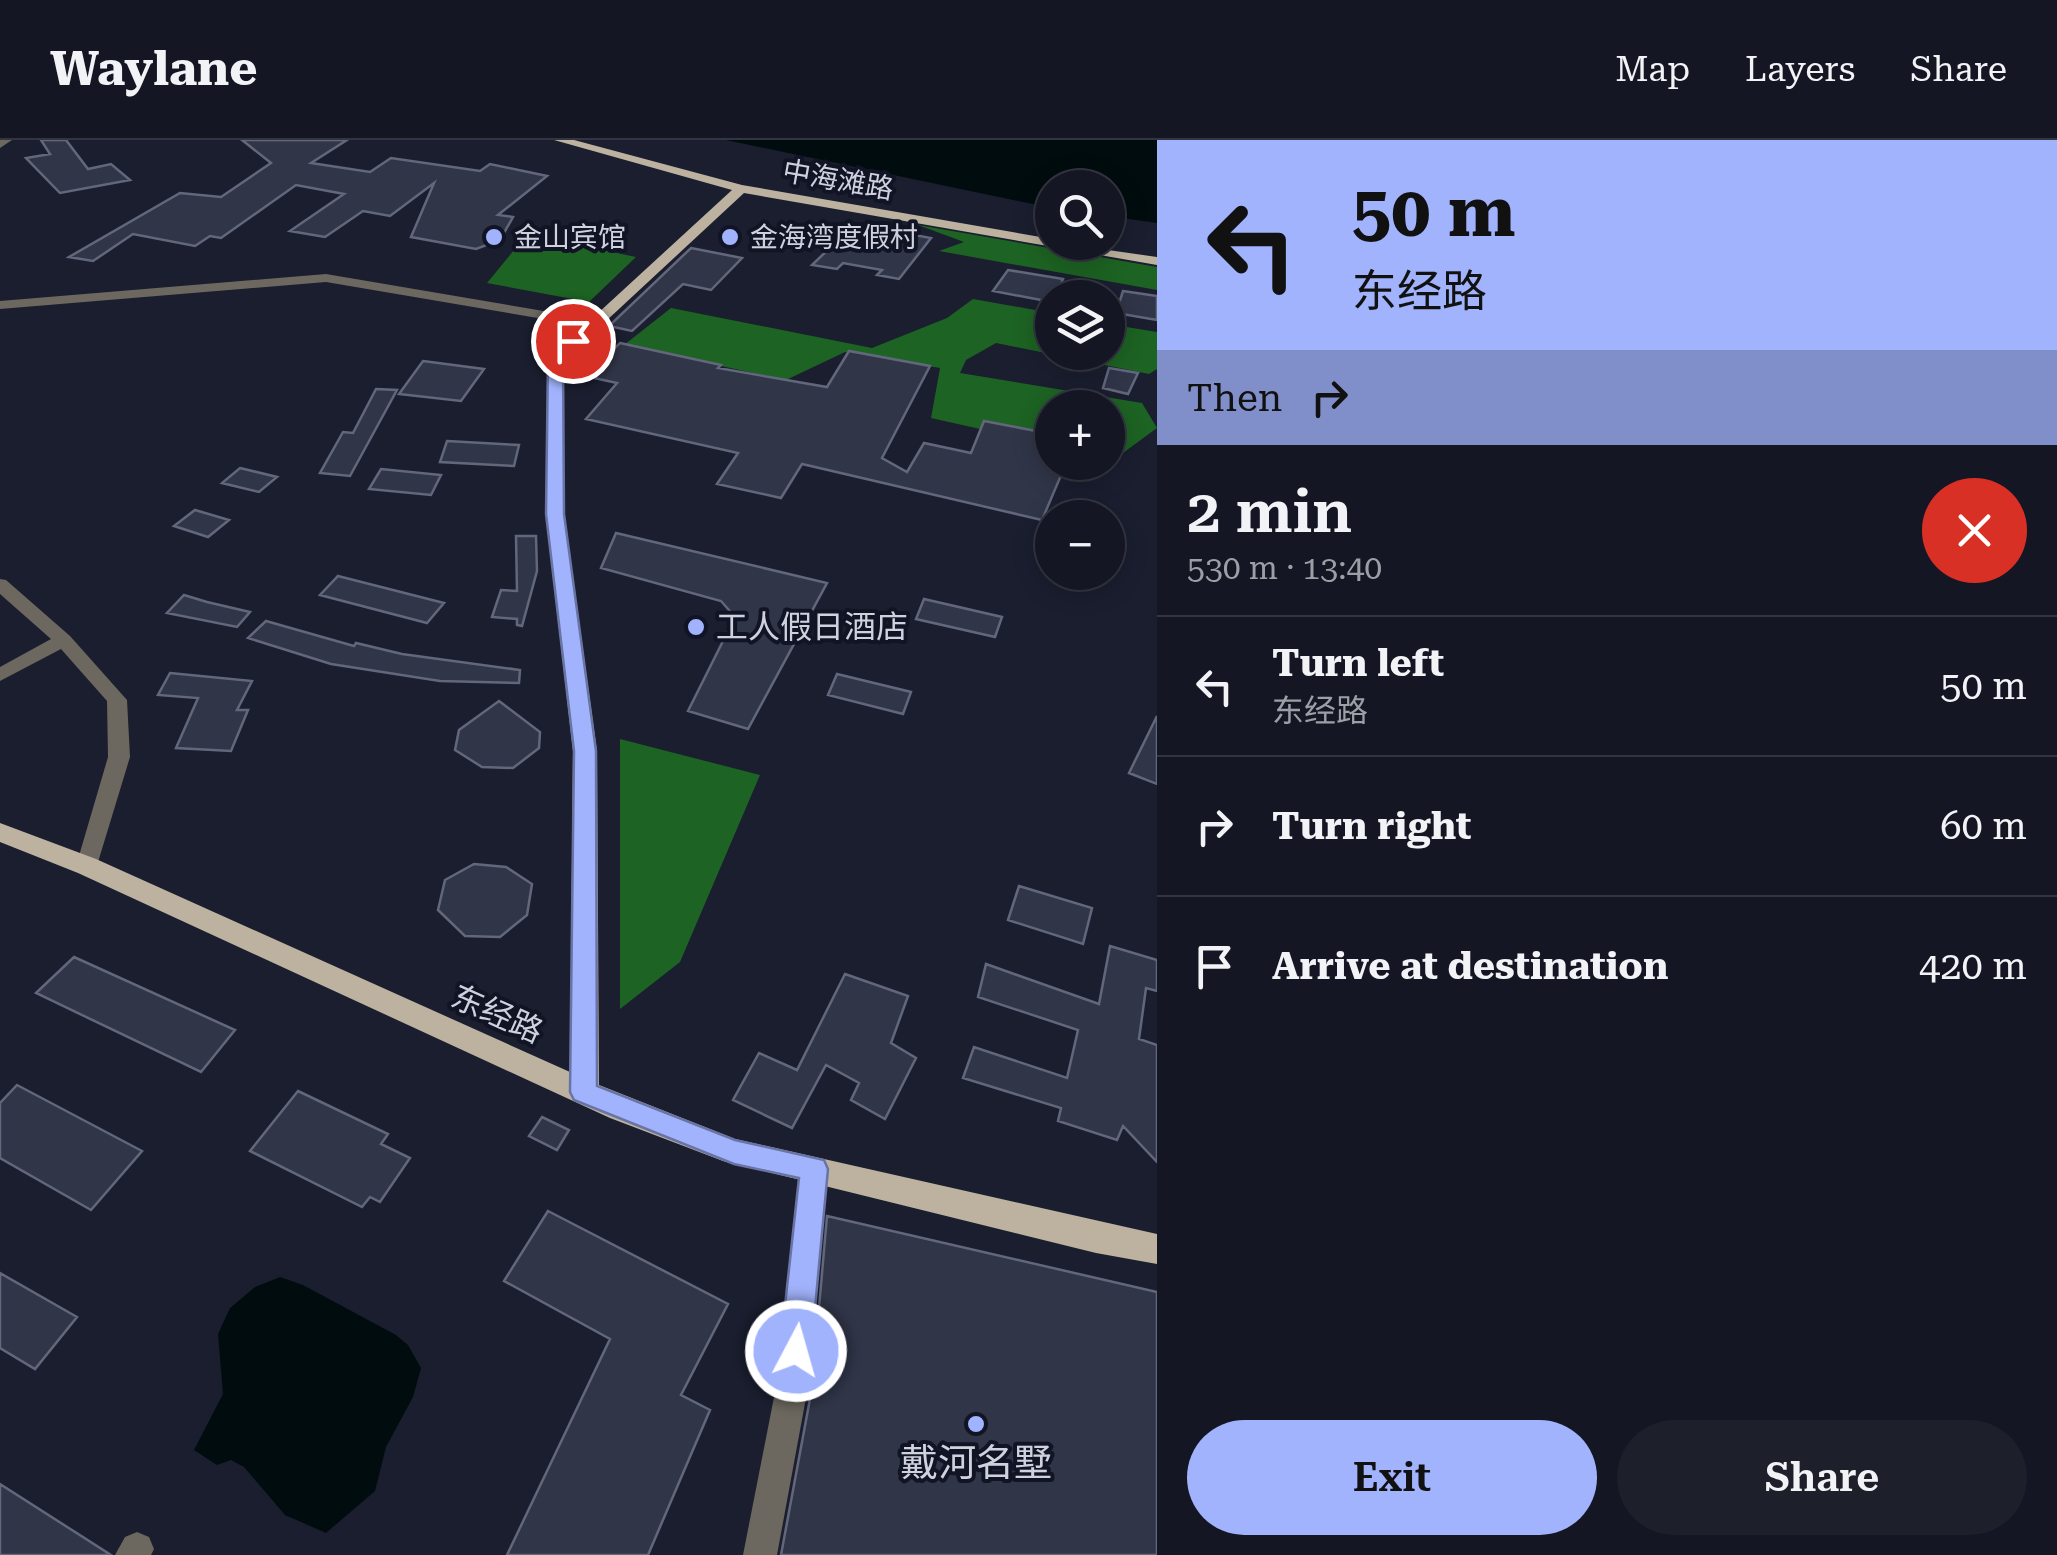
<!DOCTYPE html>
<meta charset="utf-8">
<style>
body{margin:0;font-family:"Roboto Serif","Noto Sans SC",serif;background:#1d1f2b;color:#f1f3f6;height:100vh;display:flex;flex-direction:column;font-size:38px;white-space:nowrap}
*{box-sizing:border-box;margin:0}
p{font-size:32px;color:#9d9fa6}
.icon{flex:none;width:55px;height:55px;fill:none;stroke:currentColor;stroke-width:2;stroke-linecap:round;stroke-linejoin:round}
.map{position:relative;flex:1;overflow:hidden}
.drawer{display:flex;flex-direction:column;background:#141623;width:900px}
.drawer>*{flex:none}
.top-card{background:#a1b3fd;color:#111;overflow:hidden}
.tools{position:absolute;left:1035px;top:30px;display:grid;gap:20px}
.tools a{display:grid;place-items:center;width:90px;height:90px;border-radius:50%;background:#141623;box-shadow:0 5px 25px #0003,0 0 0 2px #333541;font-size:50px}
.pin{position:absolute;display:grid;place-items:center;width:85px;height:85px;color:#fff;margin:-42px;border:5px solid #fff;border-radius:50%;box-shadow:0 2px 10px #0007}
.me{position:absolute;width:110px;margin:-55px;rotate:6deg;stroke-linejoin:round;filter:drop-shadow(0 0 8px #0008)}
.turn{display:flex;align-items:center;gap:35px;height:210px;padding:0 30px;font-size:45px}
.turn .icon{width:130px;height:130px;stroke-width:2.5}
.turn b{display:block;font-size:70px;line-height:85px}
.then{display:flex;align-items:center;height:95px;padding:0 30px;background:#0003;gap:20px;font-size:38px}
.round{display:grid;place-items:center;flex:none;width:105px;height:105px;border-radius:52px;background:#1d1f2b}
.summary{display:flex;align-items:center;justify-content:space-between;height:170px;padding:0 30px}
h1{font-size:60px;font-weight:600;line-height:75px}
.action{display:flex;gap:20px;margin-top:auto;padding:20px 30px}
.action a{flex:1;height:115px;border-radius:60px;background:#a1b3fd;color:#111;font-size:40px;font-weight:600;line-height:115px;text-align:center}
.action a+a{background:#1d1f2b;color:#f1f3f6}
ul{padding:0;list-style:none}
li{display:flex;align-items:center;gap:30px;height:140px;padding:0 30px;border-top:2px solid #333541}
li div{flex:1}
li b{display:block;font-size:38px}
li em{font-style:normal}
header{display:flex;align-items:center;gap:60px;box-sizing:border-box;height:140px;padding:0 50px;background:#141623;border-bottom:2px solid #333541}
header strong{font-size:48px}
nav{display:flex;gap:55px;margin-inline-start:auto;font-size:35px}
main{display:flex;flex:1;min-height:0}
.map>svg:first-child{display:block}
</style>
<header>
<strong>Waylane</strong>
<nav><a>Map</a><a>Layers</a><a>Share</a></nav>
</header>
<main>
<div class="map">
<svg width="1157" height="1415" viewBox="0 0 1157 1415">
<rect width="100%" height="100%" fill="#1a1e2f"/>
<path fill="#1d6323" d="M918 85 1157 127V150L939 111 964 102Z
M540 97 636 117 589 162 487 143 519 104Z
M973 159 1041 171 1052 165V212H1108V184L1157 192V229L1149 234 996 203 966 220 960 233 1142 263 1157 288 1116 318 1108 317V268H1052V305L931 278 940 228 845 212 786 240 624 205 671 168 872 208 947 178Z
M620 599 760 635 680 822 620 869Z"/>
<path fill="#000c0e" d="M726 0H1157V83L1108 76V48H1052V68Z
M280 1137 303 1145 396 1195 408 1205 421 1228 413 1257 386 1307 375 1351 326 1393 285 1375 244 1327 231 1320 217 1325 194 1310 223 1254 218 1194 230 1168 255 1147Z"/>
<path fill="#303548" stroke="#62677c" stroke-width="2.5" d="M41 0H66L88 29 111 24 130 40 60 53 26 18 50 14Z
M242 0H347L311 23 370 32 391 18 480 31 490 24 547 36 498 75 513 77 500 100 476 109 411 97 434 43 390 76 363 71 325 97 290 91 344 54 296 45 221 98 210 96 195 106 133 94 93 121 69 117 180 53 221 57 271 23Z
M893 91 931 98 899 139 877 135 882 130 843 123 837 129 812 125 836 102 882 110Z
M691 108 742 118 711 150 683 144 632 191 609 186Z
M1008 130 1063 139 1052 162 993 151Z
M1123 151 1157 156V180L1116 173Z
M620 203 721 225 718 228 827 247 849 211 930 226 882 318 907 332 924 303 971 313 984 281 1052 294V331L1062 333 1042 380 802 324 781 358 717 344 738 313 586 279 617 243 585 236Z
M423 221 484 229 461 261 399 254Z
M1109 228 1138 233 1128 254 1103 248Z
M376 249 397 250 350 336 320 333 343 292 353 293Z
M447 301 519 305 514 326 440 322Z
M240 328 277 337 259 352 222 343Z
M381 329 441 335 431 355 369 349Z
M195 370 229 380 208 397 174 386Z
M616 393 827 443 748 589 688 571 735 477 721 461 601 428Z
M516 396H536L537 431 522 486 517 485V479L492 477 501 450 517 451Z
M338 436 444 463 427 483 320 455Z
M184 455 207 462 250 472 237 487 167 473Z
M924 459 1002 477 995 497 916 479Z
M266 481 354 506 356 503 402 514 520 530 519 543 440 541 331 524 248 498Z
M170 533 252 541 237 570H248L231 611 176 608 198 558 158 555Z
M837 534 911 552 903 574 828 555Z
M499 561 540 592 539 608 513 628 482 627 455 610 459 590Z
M1157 576V644L1129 633Z
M474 724 506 727 532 744 527 775 500 797 465 796 438 770 445 740Z
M1019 746 1092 768 1083 804 1008 780Z
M1110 806 1157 820V851L1146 848 1139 899 1157 905V1022L1123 986 1117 1000 1058 981 1061 968 963 938 974 907 1067 938 1078 890 978 857 986 824 1099 864Z
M74 817 235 890 201 932 36 853Z
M845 834 908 856 891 903 916 918 885 979 851 960 859 943 826 925 792 988 733 960 759 913 797 930Z
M17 945 142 1011 91 1070 0 1018V963Z
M298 951 388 994 381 1004 410 1018 380 1062 370 1057 362 1067 250 1011Z
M542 977 569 990 557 1010 529 996Z
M548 1071 728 1164 681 1255 710 1270 648 1415H507L610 1199 504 1141Z
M827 1076 1157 1152V1415H781L812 1248Z
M0 1133 77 1177 35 1229 0 1208Z
M0 1344 111 1415H0Z"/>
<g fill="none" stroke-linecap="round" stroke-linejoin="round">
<path fill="#6c685f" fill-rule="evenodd" d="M0 0H12L0 8Z
M326 134 591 179 598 183 591 187 326 142 0 169V161Z
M0 439 6 440 70 496 127 560 130 617 95 732 87 734 76 726 108 617 107 561 61 509 0 541V527L51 499 0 454Z
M814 1017 824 1020 828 1029 808 1247 777 1415H743L776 1247 800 1029 804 1020Z
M137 1392 149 1397 154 1409 151 1415H115L125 1397Z"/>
<path fill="#bcb29f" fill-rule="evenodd" d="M554 0H574L742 45 1052 99V102L1157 117V125L744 53 564 220V375L597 611 599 945 735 999 1157 1094V1124L1096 1113 723 1021 610 978 78 733 0 702V683L96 719 570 932 573 611 546 375 548 219 732 50Z"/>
</g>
<path fill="#a1b3fd" stroke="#6974a4" stroke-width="2.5" d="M573 196 580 201 563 219 564 374 596 611 597 946 735 1000 824 1020 828 1029 811 1211 807 1222 796 1226 785 1222 780 1211 799 1038 734 1024 574 960 570 952 574 611 546 374 548 218Z"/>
<g fill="#a1b3fd" stroke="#111425" stroke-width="4">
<circle cx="494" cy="97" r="10"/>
<circle cx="730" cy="97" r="10"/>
<circle cx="696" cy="487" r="10"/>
<circle cx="976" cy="1284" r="10"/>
</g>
<g text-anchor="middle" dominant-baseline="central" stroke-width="8" stroke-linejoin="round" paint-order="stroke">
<g font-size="28" fill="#cfd2de" stroke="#111425">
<text transform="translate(838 40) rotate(10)">中海滩路</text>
</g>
<g font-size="28" fill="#cfd2de" stroke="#111425" text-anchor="start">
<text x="514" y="97">金山宾馆</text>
<text x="750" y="97">金海湾度假村</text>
</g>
<g font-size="32" fill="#cfd2de" stroke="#111425" text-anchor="start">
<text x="716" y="487">工人假日酒店</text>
</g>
<g font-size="32" fill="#cfd2de" stroke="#111425">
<text transform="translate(497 874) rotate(24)">东经路</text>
</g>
<g font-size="38" fill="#cfd2de" stroke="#111425">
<text x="976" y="1323">戴河名墅</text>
</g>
</g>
</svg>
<div class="tools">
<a><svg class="icon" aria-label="search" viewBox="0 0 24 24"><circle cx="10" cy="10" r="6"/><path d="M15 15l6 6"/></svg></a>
<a><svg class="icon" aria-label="layers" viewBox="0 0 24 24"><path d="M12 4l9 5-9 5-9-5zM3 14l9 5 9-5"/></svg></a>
<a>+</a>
<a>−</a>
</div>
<div class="pin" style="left:573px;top:201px;background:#d93025"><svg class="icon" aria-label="arrive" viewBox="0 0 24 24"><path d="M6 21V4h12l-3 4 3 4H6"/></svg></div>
<svg class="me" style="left:796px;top:1211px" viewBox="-20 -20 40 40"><circle r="17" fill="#a1b3fd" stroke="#fff" stroke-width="3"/><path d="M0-11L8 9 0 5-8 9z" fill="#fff"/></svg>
</div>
<section class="drawer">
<div class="top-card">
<div class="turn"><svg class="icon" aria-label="left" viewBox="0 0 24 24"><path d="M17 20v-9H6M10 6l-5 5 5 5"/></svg><div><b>50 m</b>东经路</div></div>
<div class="then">Then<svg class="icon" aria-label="right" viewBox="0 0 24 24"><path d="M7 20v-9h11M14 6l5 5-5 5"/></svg></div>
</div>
<div class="summary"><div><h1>2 min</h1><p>530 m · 13:40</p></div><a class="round" style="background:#d93025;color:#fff"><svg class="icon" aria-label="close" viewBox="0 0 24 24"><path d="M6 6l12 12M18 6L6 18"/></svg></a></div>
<ul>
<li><svg class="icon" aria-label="left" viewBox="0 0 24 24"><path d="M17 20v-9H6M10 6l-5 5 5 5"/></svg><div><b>Turn left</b><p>东经路</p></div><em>50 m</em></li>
<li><svg class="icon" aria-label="right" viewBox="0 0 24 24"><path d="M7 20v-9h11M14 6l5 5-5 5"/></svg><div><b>Turn right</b></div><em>60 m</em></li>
<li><svg class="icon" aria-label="arrive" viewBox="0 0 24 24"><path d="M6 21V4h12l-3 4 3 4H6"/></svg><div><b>Arrive at destination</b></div><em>420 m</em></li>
</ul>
<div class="action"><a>Exit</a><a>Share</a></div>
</section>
</main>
